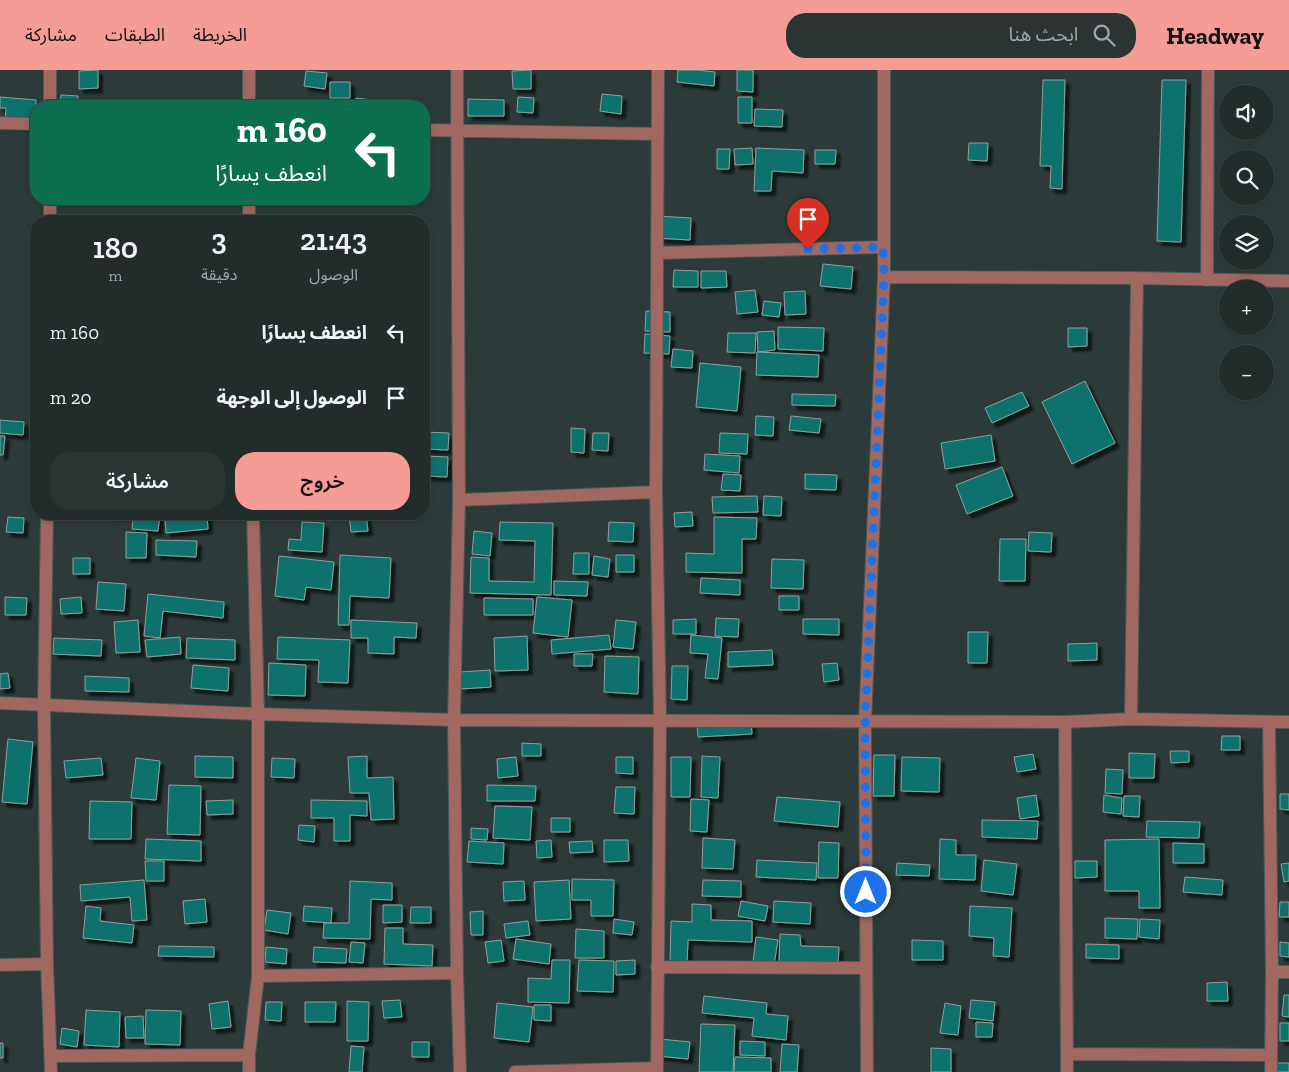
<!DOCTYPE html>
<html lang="ar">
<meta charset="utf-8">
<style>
body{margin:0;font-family:"Zilla Slab","Noto Sans Arabic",serif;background:#293433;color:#f1f3f6;direction:rtl;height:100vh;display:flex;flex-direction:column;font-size:19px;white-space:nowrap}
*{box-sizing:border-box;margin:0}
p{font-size:16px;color:#a2a7a9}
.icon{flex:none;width:28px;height:28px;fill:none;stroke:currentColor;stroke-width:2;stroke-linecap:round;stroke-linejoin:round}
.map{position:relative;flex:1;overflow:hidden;direction:ltr}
.sheet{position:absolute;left:30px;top:145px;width:400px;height:305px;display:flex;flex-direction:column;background:#212c2b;border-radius:20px;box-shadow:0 2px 8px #0003,0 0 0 1px #3e4847;direction:rtl}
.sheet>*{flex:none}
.hud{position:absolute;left:30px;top:30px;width:400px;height:105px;border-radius:20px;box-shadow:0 2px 8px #0003,0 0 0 1px #3e4847;direction:rtl;background:#0b6e4f;color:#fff;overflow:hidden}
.tools{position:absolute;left:1219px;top:15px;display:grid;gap:10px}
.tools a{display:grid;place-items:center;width:55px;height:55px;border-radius:50%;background:#212c2b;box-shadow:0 2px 8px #0003,0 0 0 1px #3e4847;font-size:25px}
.pin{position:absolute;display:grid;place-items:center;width:42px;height:42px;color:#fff;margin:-51px -21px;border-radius:50% 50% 50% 0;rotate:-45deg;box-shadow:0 0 5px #0007}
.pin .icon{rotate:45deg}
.me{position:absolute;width:55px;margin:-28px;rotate:0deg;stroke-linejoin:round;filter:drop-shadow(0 0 4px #0008)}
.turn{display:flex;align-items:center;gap:18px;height:105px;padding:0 20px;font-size:22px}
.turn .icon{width:65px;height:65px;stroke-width:2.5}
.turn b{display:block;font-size:35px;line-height:42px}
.eta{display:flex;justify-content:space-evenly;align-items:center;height:85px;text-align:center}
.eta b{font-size:30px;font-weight:600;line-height:35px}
.primary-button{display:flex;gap:10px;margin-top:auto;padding:10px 20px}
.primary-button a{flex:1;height:58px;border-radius:20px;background:#f59c94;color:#111;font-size:20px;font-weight:600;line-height:58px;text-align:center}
.primary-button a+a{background:#293433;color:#f1f3f6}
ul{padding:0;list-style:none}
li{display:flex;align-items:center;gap:15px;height:65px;padding:0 20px}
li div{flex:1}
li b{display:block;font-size:19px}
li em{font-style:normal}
header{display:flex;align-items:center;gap:30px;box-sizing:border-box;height:70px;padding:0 25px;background:#f59c94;color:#111}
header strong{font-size:24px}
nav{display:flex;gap:28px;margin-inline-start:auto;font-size:18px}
.search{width:350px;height:45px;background:#293433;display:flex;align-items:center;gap:12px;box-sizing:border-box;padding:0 18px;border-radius:20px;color:#a2a7a9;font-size:19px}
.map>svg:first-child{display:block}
</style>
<header>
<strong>Headway</strong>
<div class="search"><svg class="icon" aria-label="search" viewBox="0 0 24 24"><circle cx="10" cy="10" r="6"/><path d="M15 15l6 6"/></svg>ابحث هنا</div>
<nav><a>الخريطة</a><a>الطبقات</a><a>مشاركة</a></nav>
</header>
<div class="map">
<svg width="1289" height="1002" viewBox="0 0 1289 1002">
<defs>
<filter id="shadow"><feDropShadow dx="4.5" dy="4.5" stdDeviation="1" flood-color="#0009"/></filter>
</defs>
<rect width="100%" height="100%" fill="#2c3b39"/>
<path fill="#09726c" stroke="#8fa09e" filter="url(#shadow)" d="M98 0V18L79 19V1Z
M531 0V19H513L512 1Z
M678 0H697L715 2 714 16 677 12Z
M737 0H753V22L737 21Z
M306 1 327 3 325 19 304 16Z
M1043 10H1065L1062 119 1050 118 1051 96H1040Z
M1162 10H1186L1181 172 1157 171Z
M330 12H350V28H330Z
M602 24 622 26 621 44 600 41Z
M61 25 78 26V36H60Z
M0 27 36 30 35 57 5 55 6 38H0Z
M518 27 534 28 533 43 517 42Z
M738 27H752V53H738Z
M356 28 380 31V36H355Z
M468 29 504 30V46H468Z
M254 30 298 31V36H254Z
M331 31H348V36H331Z
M755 39 783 40 782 57 754 56Z
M969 73H988L987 91 968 90Z
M752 78 753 94 735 95 734 79Z
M756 78 804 80 803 103 772 101 771 121H754Z
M717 79H730L729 99H717Z
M815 80H836L835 94H815Z
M323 146V151H291L290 148Z
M395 146V151H367V147Z
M657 146 691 148 690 170 655 168Z
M823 194 853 197 851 219 820 216Z
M674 200 698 201V217H673Z
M701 201H726L727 217 701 218Z
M755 220 758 242 737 244 735 222Z
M805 221 806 244 785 245 784 222Z
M764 231 781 233 779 247 762 245Z
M646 241 670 242V262L645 261Z
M778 257 824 258 823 281 778 279Z
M1068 258H1087V276L1068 277Z
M774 261 775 280 758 282 757 262Z
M728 263H756L755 283 727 282Z
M645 264 670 266 669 284 644 283Z
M673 279 693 281 692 298 671 297Z
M757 282 819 285 818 307 756 305Z
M700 293 741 297 737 341 696 337Z
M1085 311 1115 373 1072 394 1042 332Z
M1022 322 1029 336 992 353 985 338Z
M792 324 836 325 835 336 792 335Z
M756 346 774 347 773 366 755 365Z
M791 346 821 349 819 363 789 360Z
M0 350 24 352 23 365 0 363Z
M571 358 585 359 584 383 571 382Z
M424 362 449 363 448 380 424 379Z
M593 363H609L608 381 592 380Z
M720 363 748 364 747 384 719 383Z
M991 365 995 391 945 399 941 373Z
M0 366H5L3 385H0Z
M705 384 740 386 739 403 704 400Z
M424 386 448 387 447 407 424 406Z
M1002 397 1013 426 967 444 956 415Z
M723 404 741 405 740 421 721 420Z
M805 404 837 405 836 420 805 419Z
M757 426 758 442 713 443 712 427Z
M764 426 782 427 781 446 763 445Z
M692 442 693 456 675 457 674 443Z
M101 444H160L158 461 132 459 133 447Z
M349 444H366L368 461 351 462Z
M207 445 208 459 166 463 165 449Z
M8 447 24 448 23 463 6 462Z
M714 447 757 448 756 469H742V503L686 502V483L714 484Z
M302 452 324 453 322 482 288 480 289 469 301 470Z
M500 452 553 453 551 525 470 523 471 487 489 488V511L534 512 535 471 499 470Z
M609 452 634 453 633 472 608 471Z
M474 461 492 463 490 486 472 484Z
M126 462 147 463 146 488H126Z
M1029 462 1052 463 1051 482 1028 481Z
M1000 469H1026L1025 511H999Z
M156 470 197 471 196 487 156 485Z
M574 483H589V504H573Z
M340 485 391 488 389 528 350 526 349 555H338Z
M616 485H634V502H616Z
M279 486 334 492 331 520 306 517 304 530 275 526Z
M594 486 610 489 608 507 592 505Z
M73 488H90V504H73Z
M772 489 804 490 803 519 771 518Z
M701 508 740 510V525L700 523Z
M554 511 588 512 587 526 554 525Z
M98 512 126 514 124 541 96 539Z
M148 524 224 532 223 548 163 541 160 568 144 566Z
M779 526H799V540H779Z
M5 527 27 528 26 545H5Z
M81 527 82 543 61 544 60 529Z
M537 527 572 530 568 567 533 563Z
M484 528 533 529V545H484Z
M716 548 739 549 738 567 715 566Z
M696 549V564H673V550Z
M803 549H839V565L803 564Z
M138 550 140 582 116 583 114 552Z
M351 550 417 553 416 568 394 567V584L368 583V568H351Z
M616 550 636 552 633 579 613 577Z
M968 562H988L987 593H968Z
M609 565 611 579 552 584 551 570Z
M691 565 722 568 718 609 705 608 708 584 690 583Z
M527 566 528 600 495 601 494 568Z
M180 567 181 584 147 587 145 570Z
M278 567 350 570 348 613 318 612 319 590 277 589Z
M54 568 102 570 101 586 53 584Z
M187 568 235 570V590L186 588Z
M1097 573V590L1068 591V574Z
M772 580 773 595 728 597V582Z
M574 584H593L592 596H574Z
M605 586 639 587 638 624 604 622Z
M269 593 306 595 305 626 268 625Z
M837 593 839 610 824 612 822 594Z
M193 595 229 598 228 621 191 618Z
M672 596H688L687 630 671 629Z
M490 600 491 617 461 619 460 602Z
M8 603 10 618 0 619V604Z
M85 606 129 608V622L85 621Z
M751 651 752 664 698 667 697 655Z
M1222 666H1240V680H1221Z
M8 669 33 672 27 734 2 732Z
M522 673 541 674V686H522Z
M1170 681H1189V692L1171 693Z
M1129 683 1155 684 1154 708H1129Z
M1033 684 1036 699 1017 702 1014 687Z
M874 685H895L894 726H873Z
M195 686 233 687V708L195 707Z
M367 686V708L393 707 394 749 371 750 369 723H350L348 687Z
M702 686 720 687 718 728 701 727Z
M516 687 518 706 498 708 497 689Z
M616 687H633V704L616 703Z
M671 687H691L690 727H671Z
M902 687 940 688 939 722 901 721Z
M101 688 103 705 66 708 64 691Z
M136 688 160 691 156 730 131 728Z
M272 688 295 689 294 708 271 707Z
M1106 699 1123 700 1122 724 1105 723Z
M169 715 201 716 200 765 167 764Z
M487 715 536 716 535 731H487Z
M616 717H635L634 744 614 743Z
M1280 724H1289V740L1280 739Z
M1036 725 1039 746 1020 749 1017 728Z
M1104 725 1122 728 1121 744 1103 742Z
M1124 726H1140L1139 747 1123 746Z
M777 727 840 732 838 757 774 751Z
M691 729 709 730 707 762 690 761Z
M233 730V744L207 745 206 731Z
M311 730 367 731V746L350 745V771H334V748H311Z
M90 731 132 732 131 769H89Z
M495 736 532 737 530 770 493 768Z
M551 748H570V762H551Z
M982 750 1038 751 1037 769 982 767Z
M1147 751 1200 752 1199 768 1146 767Z
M299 755 315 756 314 772 298 770Z
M471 758 488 759 487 770 471 769Z
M703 768 735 770 733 799 702 798Z
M146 769 201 771V791L145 789Z
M940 769 956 770V785H976L975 810 939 809Z
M1159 769 1160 838H1139V821H1105V770Z
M551 770 552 787 537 788 536 771Z
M604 770H628L629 791 604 792Z
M469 771 504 773 503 794 467 792Z
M592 771 593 782 570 783 569 772Z
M819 772 839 773 838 808H818Z
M1173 773 1204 774V793H1173Z
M757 790 817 793 816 810 756 807Z
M984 790 1017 794 1013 825 981 821Z
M145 791H164V811H146Z
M1075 791H1097V807L1075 808Z
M897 793 930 795 929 806 896 805Z
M1289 793V811L1284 812 1281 794Z
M1185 807 1223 810 1222 825 1183 822Z
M572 809 614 810 613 846H591V830H572Z
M144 810 147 850 132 851 130 827 81 831 80 815Z
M569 810 571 849 536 851 534 812Z
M703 810 741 811V827L702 826Z
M350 811 392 813V830L371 829 370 869 323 868 324 853H349Z
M524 811 525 830 504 831 503 812Z
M205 829 207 852 185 854 183 831Z
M741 831 768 836 765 851 738 846Z
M774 831 811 833 810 854 773 852Z
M1280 832H1289V847H1279Z
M692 834 711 835V850L752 851V872L688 870 687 893H670L671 851 692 852Z
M383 835H402V852L383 853Z
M86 836 101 838 100 851 134 855 132 873 83 868Z
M304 836 332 838 331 853 303 851Z
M970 836 1012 838 1009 887 993 886 994 868 969 866Z
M411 837H431V853H410Z
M267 840 291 843 288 864 264 860Z
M483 841V865H471L470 842Z
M1105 848 1138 849 1137 869 1105 868Z
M614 849 634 852 632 865 613 863Z
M1140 849 1160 850 1159 869 1139 867Z
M528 851 530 865 506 868 504 854Z
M385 858H403V874L433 875 432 896 384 894Z
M576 859 604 861V888H575Z
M780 864 800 865 801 876 839 877 838 895 779 893Z
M756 867 778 870 774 895 753 892Z
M516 869 551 874 549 894 513 889Z
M501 870 504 891 488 893 485 872Z
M912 870 943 871V890H912Z
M351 872 365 873 363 893 349 892Z
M1280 872 1289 873V887L1280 886Z
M1086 874 1119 875V889L1086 888Z
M159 876 214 877V887L158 886Z
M266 877 287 879 286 894 265 892Z
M314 877 347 879 346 893 313 892Z
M552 890H570L569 933 528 932V908L551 909Z
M579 890 614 891 613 922 577 921Z
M635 890V904L616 905V891Z
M1227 912 1228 931H1207V913Z
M1284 925H1289V947L1282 946Z
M704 926 767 933 766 944 788 946 786 970 752 966 754 948 702 943Z
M400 930 402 947 384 948 382 931Z
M971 930 995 932 993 951 969 948Z
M228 931 231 957 212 959 209 934Z
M347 931 369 932 368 971H347Z
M266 932H282L281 951 265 950Z
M305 932H336L335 952H305Z
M497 933 533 937 529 972 494 968Z
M945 933 961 936 958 965 940 963Z
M534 935H551V951L534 950Z
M86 940 120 942 119 977 84 975Z
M146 940 181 941 180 975 145 974Z
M143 946 144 968H126L125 947Z
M976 952 993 953 992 967H976Z
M1280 953H1289V971H1280Z
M701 954 735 955 733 1002H699Z
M62 958 79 961 77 977 60 974Z
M660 969 690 972 688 989 658 986Z
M740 971 765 972V986L740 985Z
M412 972H429V987H412Z
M0 973H3V988H0Z
M782 974 799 975 797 1002H780Z
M351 976 364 977 362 1002H349Z
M931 978 951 979V1002H931Z
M735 987 771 988V1002H734Z
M1270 993H1289V1002H1270Z"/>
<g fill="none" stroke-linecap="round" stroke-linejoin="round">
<g stroke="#4a5856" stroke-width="14">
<path id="minor" d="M50 0V36
M457 0 459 430 454 650 457 903 460 1002
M249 36V0
M0 53 36 54
M424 60 658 64
M249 129V151
M50 151V129
M657 183 883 177
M884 207 1137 208 1289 211
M1207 210 1208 0
M459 430 656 422
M47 444 44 636 47 894 51 1002
M0 633 258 644 454 650 1065 652 1131 649 1289 652
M1131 649 1137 208
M1065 652 1067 1002
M1269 652 1272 902 1271 1002
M0 895 47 894
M657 897 866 898
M1272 902H1289
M258 906 457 903
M1067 984 1271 985
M51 986 249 985
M249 1002V985L258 906V644L253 444
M515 1002 657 998
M657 1002 660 650 656 422 658 0
M867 1002 865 652 884 207V0"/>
</g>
<use href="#minor" stroke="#a16862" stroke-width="12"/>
</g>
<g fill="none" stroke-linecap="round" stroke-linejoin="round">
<path stroke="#1a73e8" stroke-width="9" stroke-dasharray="0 16.2" d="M808 179 883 177 884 207 865 652 866 822"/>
</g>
</svg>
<div class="tools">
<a><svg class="icon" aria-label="sound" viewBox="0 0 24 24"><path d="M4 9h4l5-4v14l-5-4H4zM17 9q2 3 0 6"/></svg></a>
<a><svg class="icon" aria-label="search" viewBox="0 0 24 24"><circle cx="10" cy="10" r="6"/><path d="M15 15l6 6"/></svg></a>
<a><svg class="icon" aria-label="layers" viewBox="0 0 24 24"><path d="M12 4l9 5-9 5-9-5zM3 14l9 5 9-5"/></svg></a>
<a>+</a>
<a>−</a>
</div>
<div class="pin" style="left:808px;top:179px;background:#d93025"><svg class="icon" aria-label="arrive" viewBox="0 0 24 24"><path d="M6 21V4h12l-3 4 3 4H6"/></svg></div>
<svg class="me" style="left:866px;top:822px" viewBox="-20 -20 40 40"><circle r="17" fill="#1a73e8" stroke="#fff" stroke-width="3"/><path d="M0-11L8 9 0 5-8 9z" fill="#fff"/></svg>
<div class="hud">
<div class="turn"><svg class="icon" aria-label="left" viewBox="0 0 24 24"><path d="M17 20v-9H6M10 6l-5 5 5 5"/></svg><div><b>160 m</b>انعطف يسارًا</div></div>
</div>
<section class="sheet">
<div class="eta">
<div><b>21:43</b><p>الوصول</p></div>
<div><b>3</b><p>دقيقة</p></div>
<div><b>180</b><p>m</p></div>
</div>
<ul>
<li><svg class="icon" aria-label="left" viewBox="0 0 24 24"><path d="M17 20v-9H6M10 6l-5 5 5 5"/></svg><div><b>انعطف يسارًا</b></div><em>160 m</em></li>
<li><svg class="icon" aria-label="arrive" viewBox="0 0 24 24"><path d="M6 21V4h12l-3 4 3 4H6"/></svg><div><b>الوصول إلى الوجهة</b></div><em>20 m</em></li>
</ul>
<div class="primary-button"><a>خروج</a><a>مشاركة</a></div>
</section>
</div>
